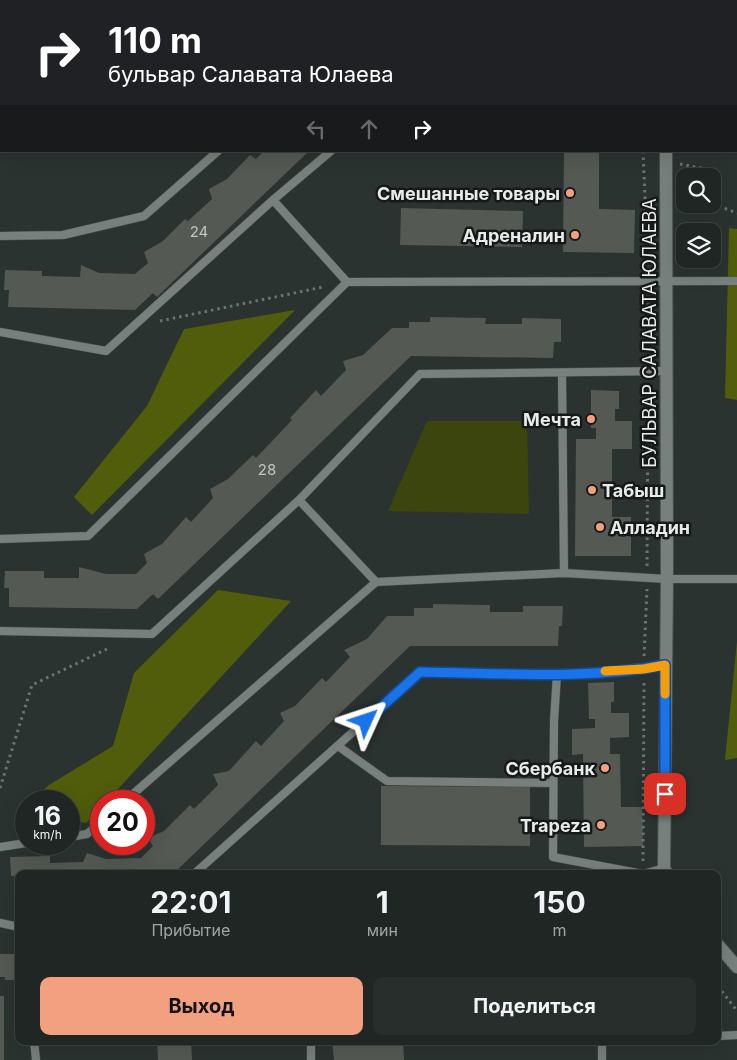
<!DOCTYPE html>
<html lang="ru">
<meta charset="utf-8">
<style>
body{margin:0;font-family:Inter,sans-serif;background:#282e2c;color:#f1f3f6;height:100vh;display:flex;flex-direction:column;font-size:19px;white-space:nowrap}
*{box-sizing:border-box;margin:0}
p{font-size:16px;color:#a2a5a6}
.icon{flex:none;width:28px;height:28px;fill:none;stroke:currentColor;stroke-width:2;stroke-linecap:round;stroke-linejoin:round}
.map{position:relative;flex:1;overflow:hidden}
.side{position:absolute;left:15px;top:870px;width:706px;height:175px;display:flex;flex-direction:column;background:#202624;border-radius:10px;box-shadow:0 5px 20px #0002,0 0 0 1px #3d4341}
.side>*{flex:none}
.banner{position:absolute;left:0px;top:0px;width:738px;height:152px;box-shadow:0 5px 20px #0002,0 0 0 1px #3d4341;background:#202124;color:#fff;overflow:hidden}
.tools{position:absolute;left:676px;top:168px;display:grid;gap:10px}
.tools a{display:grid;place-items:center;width:45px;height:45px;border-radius:10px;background:#202624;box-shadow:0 5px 20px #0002,0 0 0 1px #3d4341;font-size:25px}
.speed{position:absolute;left:15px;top:790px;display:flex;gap:10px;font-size:25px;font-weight:700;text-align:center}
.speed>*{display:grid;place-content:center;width:65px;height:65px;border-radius:50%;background:#202624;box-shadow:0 5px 20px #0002,0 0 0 1px #3d4341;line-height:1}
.speed small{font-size:12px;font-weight:400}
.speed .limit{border:8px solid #d22;background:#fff;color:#111}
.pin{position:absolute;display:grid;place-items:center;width:42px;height:42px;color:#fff;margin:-21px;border-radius:10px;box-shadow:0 2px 8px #0006}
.me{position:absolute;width:55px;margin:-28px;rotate:48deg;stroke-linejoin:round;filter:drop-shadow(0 0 4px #0008)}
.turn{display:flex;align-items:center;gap:18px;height:105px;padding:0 25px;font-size:22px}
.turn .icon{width:65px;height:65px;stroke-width:2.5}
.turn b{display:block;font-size:35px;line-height:42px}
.lanes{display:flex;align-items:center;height:48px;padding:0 25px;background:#0003;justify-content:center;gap:25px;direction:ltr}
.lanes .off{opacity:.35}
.eta{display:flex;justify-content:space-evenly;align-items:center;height:85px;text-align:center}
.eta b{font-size:30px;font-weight:700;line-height:35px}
.primary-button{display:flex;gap:10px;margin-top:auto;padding:10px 25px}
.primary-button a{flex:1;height:58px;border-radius:10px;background:#f3a081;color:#111;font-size:20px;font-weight:700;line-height:58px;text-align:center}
.primary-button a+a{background:#282e2c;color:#f1f3f6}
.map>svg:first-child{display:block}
</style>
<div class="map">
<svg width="737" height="1060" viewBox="0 0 737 1060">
<rect width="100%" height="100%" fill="#2b3330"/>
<path fill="#3c450d" d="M427 421H527L529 514 388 511Z"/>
<path fill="#515d0b" d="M729 228 737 229V400L725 398Z
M295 310 92 515 74 497 147 406 184 329Z
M218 590 291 601 107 801H101V807L86 823 69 820V801H31L49 785 113 746 134 673Z
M737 641V758L725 760Z"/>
<path fill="#545953" d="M264 151H309L157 297 153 293 135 310 8 307 9 290H4L5 270 42 271V276L80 277 81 265 99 273 135 274 148 263 144 252 163 241 185 219 188 221 212 199 209 189 227 179 250 155 256 159Z
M564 151H599V209L635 210 634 253 563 252Z
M401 208 523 211 522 247 400 245Z
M430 317 486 318 485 324H522V318L561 319V342H554L553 358 411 356 158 599 153 594 137 609 9 607V588H4L5 571H44V578H79V567L106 574H136L147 563 144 554 162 544 186 517 191 522 213 498 210 489 228 479 253 455 256 458 292 420 290 418 316 390 321 396 346 370 343 361 363 355 392 328H409V322H430Z
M591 390 619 391V409H615V421H632V449H612V517H631V556H575L576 439H596V428H591Z
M433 604 490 605V612H523V606H563L562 626H559L558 646H410L173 874H19V894H17L16 876H11L10 857 50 856V863L83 862 87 853 106 859 141 858 153 846 148 838 164 831 190 805 194 809 218 785 213 774 229 771 256 741 261 746 284 721 280 713 295 706 322 678 326 682 350 657 344 650 367 639 387 616H414V608H433Z
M614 682V702H611V713H629V737L610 738V754H620L621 807H642L643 846 584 847 583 754 572 755V729L595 728V719H589L588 683Z
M381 786 530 787V846L381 845Z
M0 954H19V980H5V977H0Z
M0 996H4V1060H0Z
M157 1041H191L192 1060H158Z
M332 1041H403L404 1060H334Z"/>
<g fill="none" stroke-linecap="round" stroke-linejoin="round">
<g stroke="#4a514f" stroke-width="9">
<path id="lane" d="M201 1 202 0
M390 1 391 0
M0 41H1
M273 200 331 151
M0 236 63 235 144 216 218 151
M0 332 106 351 273 200 347 282 737 281
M562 373 564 573 667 579H737
M299 500 376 582
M0 539 88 536 347 282
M0 631 152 634 299 500 420 374 666 371
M557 674 554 721 553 857 643 874
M338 746 387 781 553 783
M125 801 376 582 564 573
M69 837 87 834 101 822
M0 847 26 843
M194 874 420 672C501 673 585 680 665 665
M643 874 664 868
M0 923 19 927
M718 1036 737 1035
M34 1041 36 1060
M311 1041V1060
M602 1041V1060"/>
</g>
<g stroke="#4a514f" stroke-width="14">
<path id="secondary" d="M670 1V0
M666 151 667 579 664 868 667 874
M718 945 737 967"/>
</g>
<path stroke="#6c7370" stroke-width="3" stroke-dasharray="2.5 4" stroke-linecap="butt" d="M649 1V0
M643 151 648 268
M680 164 712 170V176
M712 184 713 204 737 213
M160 321 323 287
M648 358V294
M647 566 648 384
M644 656 647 589
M0 788 32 685 109 648
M643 861 644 682
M518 874H551
M718 986 737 1011"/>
<use href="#lane" stroke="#77807c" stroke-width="8"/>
<use href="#secondary" stroke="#77807c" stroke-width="12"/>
</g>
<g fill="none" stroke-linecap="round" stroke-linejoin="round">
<g stroke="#114b97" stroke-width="12">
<path id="route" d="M366 721 420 672C501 673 585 680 665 665V794"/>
</g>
<use href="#route" stroke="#1a73e8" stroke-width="9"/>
<path stroke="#f59e0b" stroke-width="9" d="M605 671 644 669 665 665V694"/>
</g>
<g fill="#f3a081" stroke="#161918" stroke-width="2">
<circle cx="570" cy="193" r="5"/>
<circle cx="575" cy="235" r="5"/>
<circle cx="591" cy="419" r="5"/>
<circle cx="592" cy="490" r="5"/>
<circle cx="600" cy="527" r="5"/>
<circle cx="605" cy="768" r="5"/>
<circle cx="601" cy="825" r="5"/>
</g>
<g text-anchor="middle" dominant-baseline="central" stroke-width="5" stroke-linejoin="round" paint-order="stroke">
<g font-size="15" fill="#c2c7c4">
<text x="199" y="231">24</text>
<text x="267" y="469">28</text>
</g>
<g font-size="18" font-weight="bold" fill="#e7ecea" stroke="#161918" text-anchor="end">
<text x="560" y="193">Смешанные товары</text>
<text x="565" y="235">Адреналин</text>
<text x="581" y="419">Мечта</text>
<text x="602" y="490" text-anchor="start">Табыш</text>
<text x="610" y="527" text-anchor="start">Алладин</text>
<text x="595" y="768">Сбербанк</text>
<text x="591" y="825">Trapeza</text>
</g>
<g font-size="18" fill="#e7ecea" stroke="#161918">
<text transform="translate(649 333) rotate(-90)">БУЛЬВАР САЛАВАТА ЮЛАЕВА</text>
</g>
</g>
</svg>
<div class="tools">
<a><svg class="icon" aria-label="search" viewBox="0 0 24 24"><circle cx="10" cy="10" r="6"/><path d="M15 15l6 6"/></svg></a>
<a><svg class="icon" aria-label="layers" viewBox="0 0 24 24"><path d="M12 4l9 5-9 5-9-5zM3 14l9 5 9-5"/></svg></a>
</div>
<div class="speed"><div>16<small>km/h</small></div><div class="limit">20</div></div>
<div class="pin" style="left:665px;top:794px;background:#d93025"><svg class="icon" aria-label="arrive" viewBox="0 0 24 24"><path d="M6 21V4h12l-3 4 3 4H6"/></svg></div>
<svg class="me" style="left:366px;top:721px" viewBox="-20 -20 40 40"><path d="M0-17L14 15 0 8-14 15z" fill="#1a73e8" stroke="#fff" stroke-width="4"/></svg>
<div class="banner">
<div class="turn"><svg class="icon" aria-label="right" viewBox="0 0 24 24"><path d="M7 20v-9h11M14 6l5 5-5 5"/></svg><div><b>110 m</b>бульвар Салавата Юлаева</div></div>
<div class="lanes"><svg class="icon off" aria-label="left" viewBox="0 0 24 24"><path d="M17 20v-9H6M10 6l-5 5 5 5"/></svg><svg class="icon off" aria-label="ahead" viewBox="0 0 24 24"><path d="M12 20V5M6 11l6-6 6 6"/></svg><svg class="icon" aria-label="right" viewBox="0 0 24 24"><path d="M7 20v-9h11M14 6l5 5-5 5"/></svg></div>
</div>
<section class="side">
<div class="eta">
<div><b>22:01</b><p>Прибытие</p></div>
<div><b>1</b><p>мин</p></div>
<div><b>150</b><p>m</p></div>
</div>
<div class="primary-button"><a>Выход</a><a>Поделиться</a></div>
</section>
</div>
